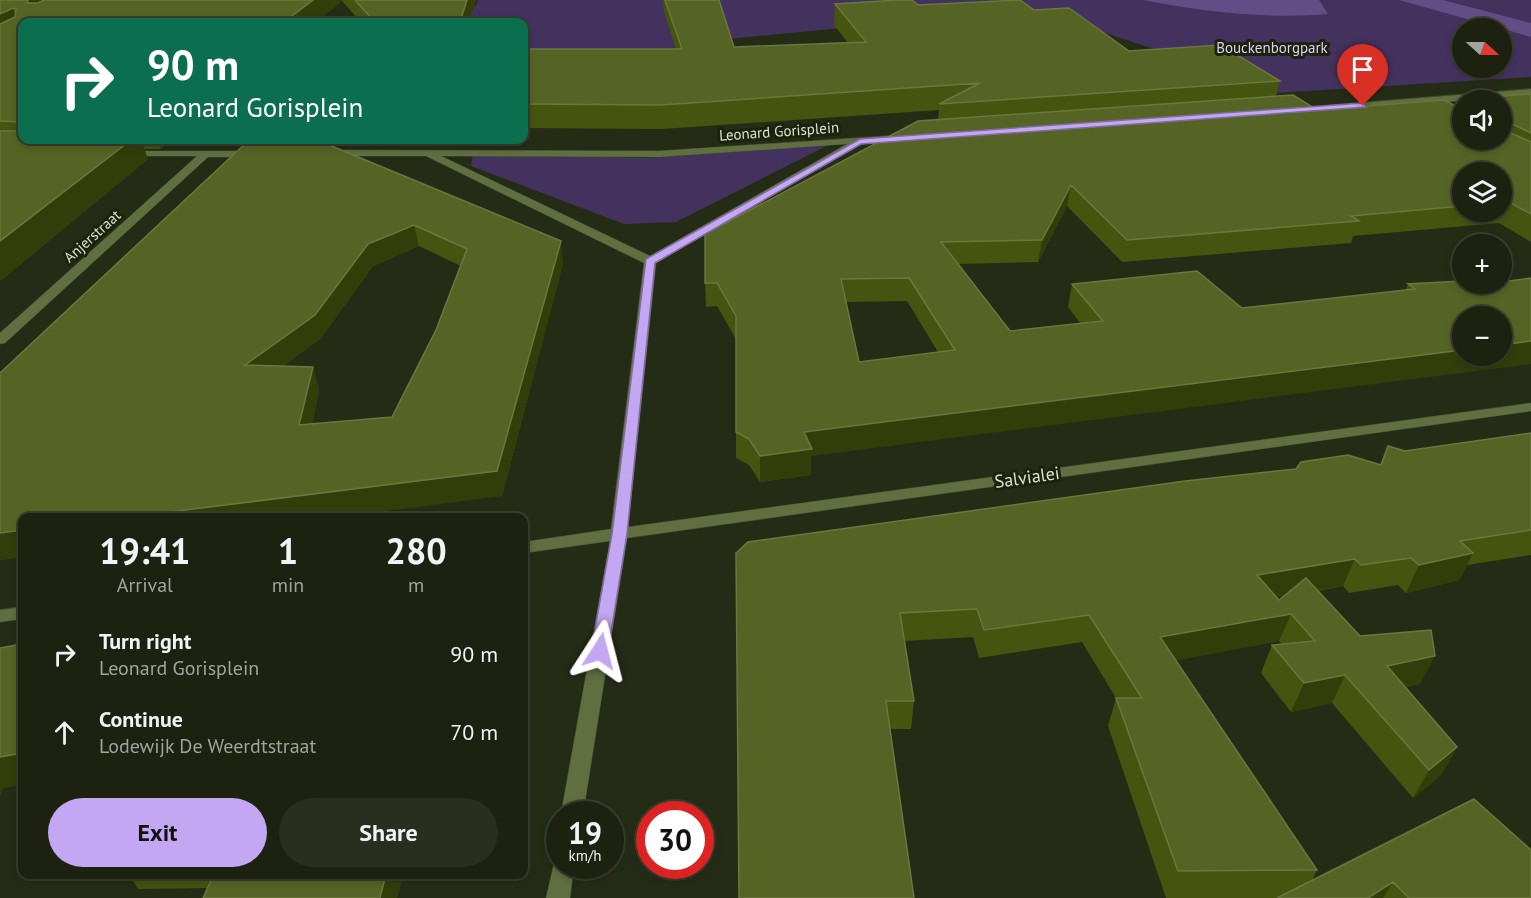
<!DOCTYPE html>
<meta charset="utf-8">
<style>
body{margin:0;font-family:"PT Sans",sans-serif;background:#292e1e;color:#f1f3f6;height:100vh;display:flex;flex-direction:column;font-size:22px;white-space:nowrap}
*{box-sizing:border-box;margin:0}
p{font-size:20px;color:#a0a39f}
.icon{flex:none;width:33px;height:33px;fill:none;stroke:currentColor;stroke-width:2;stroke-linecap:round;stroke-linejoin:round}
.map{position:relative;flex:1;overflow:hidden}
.panel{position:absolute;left:18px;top:513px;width:510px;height:366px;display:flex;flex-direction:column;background:#1c2110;border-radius:12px;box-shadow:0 3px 9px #0003,0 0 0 2px #3a3e30}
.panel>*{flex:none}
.guide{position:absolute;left:18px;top:18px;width:510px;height:126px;border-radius:12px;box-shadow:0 3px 9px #0003,0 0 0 2px #3a3e30;background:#0b6e4f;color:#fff;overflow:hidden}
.needle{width:39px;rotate:111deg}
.fabs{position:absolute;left:1452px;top:18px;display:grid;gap:12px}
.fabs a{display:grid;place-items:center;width:60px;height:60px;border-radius:50%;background:#1c2110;box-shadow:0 3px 9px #0003,0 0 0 2px #3a3e30;font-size:30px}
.speed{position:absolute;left:546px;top:801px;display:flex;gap:12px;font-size:30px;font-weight:700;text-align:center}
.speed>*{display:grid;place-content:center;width:78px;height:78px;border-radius:50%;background:#1c2110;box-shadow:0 3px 9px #0003,0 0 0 2px #3a3e30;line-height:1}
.speed small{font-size:15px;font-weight:400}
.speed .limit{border:9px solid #d22;background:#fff;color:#111}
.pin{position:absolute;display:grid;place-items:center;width:51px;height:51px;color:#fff;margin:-62px -26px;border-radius:50% 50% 50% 0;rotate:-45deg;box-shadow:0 0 6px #0007}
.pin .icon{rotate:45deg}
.me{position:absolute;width:66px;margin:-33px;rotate:9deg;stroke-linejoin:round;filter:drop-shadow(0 0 4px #0008)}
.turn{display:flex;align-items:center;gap:21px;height:126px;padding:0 30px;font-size:27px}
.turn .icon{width:78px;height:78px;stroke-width:2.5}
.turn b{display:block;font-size:42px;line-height:51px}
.eta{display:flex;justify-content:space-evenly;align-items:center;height:102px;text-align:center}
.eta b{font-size:36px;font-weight:600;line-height:42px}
.cta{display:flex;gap:12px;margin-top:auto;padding:12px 30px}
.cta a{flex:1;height:69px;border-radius:36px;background:#c3a7f2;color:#111;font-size:24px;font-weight:600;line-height:69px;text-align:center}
.cta a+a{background:#292e1e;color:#f1f3f6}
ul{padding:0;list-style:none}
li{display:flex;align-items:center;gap:18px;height:78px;padding:0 30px}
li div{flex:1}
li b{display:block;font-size:22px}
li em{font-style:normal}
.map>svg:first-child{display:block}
</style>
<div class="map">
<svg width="1531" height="898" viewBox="0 0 1531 898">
<rect width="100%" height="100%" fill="#252c16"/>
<path fill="#44325e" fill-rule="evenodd" d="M478 0H1531V77L1256 94 1182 58 1019 5 882 24 686 43V61L524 58V22H376L393 7 476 6ZM1462 28H1502V68H1462Z
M828 145 676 222 624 224 471 166 473 154 650 158Z"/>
<path fill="#634d86" d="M1143 0H1319L1328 14C1266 19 1204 12 1143 0Z
M1399 0H1443L1531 23V37Z"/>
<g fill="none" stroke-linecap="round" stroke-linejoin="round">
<g stroke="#424934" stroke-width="1">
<path id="minor" d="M1531 89V95L1295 114 1291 111 1295 108Z
M903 135 908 138 906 140 861 144 656 263 628 527 1531 403V411L627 538 583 814H561L610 541 524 553V542L611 529 644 263 426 156H330L325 153 330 150 659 151ZM847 144 650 256 441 156 659 157Z
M123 151H252L257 154 252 157H208L5 343 0 344V333L197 156H126L123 155Z
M22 607V619L0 622V610Z
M560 857V866H574L570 898H546L555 859Z"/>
</g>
<use href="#minor" fill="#606e40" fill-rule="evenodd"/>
</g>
<path fill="#45540f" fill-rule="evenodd" d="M0 0H476L469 22H361L342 1 316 22H22V140H172L161 149H144L148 159 0 281Z
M663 0H719L734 47 848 43 834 25 835 4 918 5 1034 10 1129 51 1280 81 1276 97 1317 110 1459 108 1463 99 1531 94V242L1499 223 1353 236 1351 243 1122 262 1067 206 1038 262 958 264 1010 331 1081 324 1068 307 1072 284 1242 308 1406 290 1408 284 1462 281 811 456V475L760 482 749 465 736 458V339L717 306 706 307 705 283 938 120 939 110 662 129 524 128V49H676L664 12ZM1462 100H1502V140H1462ZM1462 172H1502V212H1462ZM907 301 938 352 859 362 846 302Z
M248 141 563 263 502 496 22 518V557L0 560V373ZM419 246 461 266 436 330 392 417 312 424 319 391 313 367 283 366 321 338 373 266Z
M1531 433V555L1467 565 1459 580 1406 593 1398 585 1349 593 1343 586 1318 591 1360 636 1420 684 1405 687 1457 747 1441 775 1413 798 1332 703 1291 712 1261 673 1272 645 1282 644 1279 641 1176 660 1317 870 1312 881 1474 799 1531 898H1166L1108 726 1116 698 1082 642 979 658 973 637 904 641 914 701 911 729H890L736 553 1380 465 1388 446 1405 451ZM1284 596 1279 600 1276 597Z
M129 874H403L397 898 208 888 138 889Z"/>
<path fill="#323e09" d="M28 0H71L36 20 27 3Z
M313 0H342V1L316 22H284Z
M467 0H476L469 22H460Z
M13 8 21 29 0 39V14Z
M131 140H141L148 159 0 281V241Z
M157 140H172L161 149Z
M1071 185 1067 206 1038 262 1042 240Z
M414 225 419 246 373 266 321 338 253 389 245 365 368 244Z
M561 241 563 263 502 496 333 518H121L497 471Z
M1531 341V364L811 456V475L760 482V456L804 432 1462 350V356H1502V345Z
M313 367 319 391 307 450 299 425Z
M22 530V557L0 560V533Z
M1473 553 1459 580 1406 593 1419 565Z
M1355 559 1343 586 1247 602 1257 575Z
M1291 614 1279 641 1152 665 1160 637Z
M1435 656 1420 684 1373 694 1387 666Z
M1345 675 1332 703 1291 712 1304 683Z
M1457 747 1441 775 1413 798 1429 770Z
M22 753V785L3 788 0 797V757Z
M386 874H403L397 898H380Z
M1393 882 1383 898H1368Z"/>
<path fill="#556424" stroke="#6a773f" stroke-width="1.5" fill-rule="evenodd" d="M0 0H28L27 3H38L44 0H313L284 22H22V122L0 121V24L15 17 16 9 13 8 0 14Z
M355 0H467L460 22H369L373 20Z
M665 0H719L734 47 866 42 835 4 897 0H912L918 5 1020 0 1034 10 1069 8 1129 51 1221 45 1280 81 939 104 980 83 661 105 524 104V49H682Z
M1531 94V133L1502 119V100H1465L1463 99Z
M1293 95 1317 110 1444 100 1462 109V140H1502V129L1531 142V214L1509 202 1502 203V172H1462V206L1351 216 1359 221 1127 240 1071 185 1042 240 941 242 1010 331 1103 321 1072 284 1197 271 1242 308 1415 289 1408 284 1462 281V284H1502V282L1531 278V341L1502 345V316H1462V350L804 432 812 449 760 456 749 439 736 432V316L717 283H705V234L918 121ZM909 278 955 350 859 362 841 279Z
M0 131H22V140H131L0 241Z
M317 140 561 241 497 471 121 518H22V530L0 533V373L248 141ZM414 225 467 249 436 330 392 417 299 425 313 367 245 365 315 315 368 244Z
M1531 433V530L1460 541 1473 553 1419 565 1411 558 1361 565 1355 559 1257 575 1279 600 1306 578 1360 636 1431 630 1435 656 1387 666 1457 747 1429 770 1345 675 1304 683 1272 645 1315 641 1291 614 1160 637 1317 870 1178 871 1116 698H1142L1089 615 984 630 977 609 900 613 914 701H886L914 898H739L736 553 748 542 1185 481 1296 469 1301 462 1348 455 1381 465 1388 446 1405 451Z
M22 644V753L0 757V648Z
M1474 799 1531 850V898H1409L1393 882 1368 898H1277Z
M214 874H386L380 898H203Z"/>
<path fill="#c3a7f2" stroke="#7f6d9d" stroke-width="1.5" d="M1363 103 1366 107 861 144 655 263 627 534 608 651 606 655H594L591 651 612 534 646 259 860 139Z"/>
<g text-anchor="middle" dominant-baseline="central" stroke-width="6" stroke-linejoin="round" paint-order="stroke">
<g font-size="15" fill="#ddd1f4" stroke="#1c220c">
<text x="1272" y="47">Bouckenborgpark</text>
</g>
<g font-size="15" fill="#dbe0d2" stroke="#1c220c">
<text transform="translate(779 131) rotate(-4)">Leonard Gorisplein</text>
<text transform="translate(92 236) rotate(-42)">Anjerstraat</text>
</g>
<g font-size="18" fill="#dbe0d2" stroke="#1c220c">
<text transform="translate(1027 477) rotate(-8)">Salvialei</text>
</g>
</g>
</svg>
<div class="fabs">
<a><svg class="needle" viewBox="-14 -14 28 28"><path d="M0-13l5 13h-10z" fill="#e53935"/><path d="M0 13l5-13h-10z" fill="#a0a39f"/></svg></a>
<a><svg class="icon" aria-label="sound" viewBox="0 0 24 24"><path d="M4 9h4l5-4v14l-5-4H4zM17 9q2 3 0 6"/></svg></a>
<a><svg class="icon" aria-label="layers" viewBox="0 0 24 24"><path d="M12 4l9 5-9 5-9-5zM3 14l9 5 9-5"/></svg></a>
<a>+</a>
<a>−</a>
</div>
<div class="speed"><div>19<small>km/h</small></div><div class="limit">30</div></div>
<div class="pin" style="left:1363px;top:106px;background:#d93025"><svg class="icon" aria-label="arrive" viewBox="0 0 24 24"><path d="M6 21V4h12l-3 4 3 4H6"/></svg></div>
<svg class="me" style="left:600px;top:651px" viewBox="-20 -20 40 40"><path d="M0-17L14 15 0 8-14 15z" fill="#c3a7f2" stroke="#fff" stroke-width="4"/></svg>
<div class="guide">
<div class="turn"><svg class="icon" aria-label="right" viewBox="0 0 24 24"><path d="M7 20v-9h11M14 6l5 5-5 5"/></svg><div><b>90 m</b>Leonard Gorisplein</div></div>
</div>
<section class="panel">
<div class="eta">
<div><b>19:41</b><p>Arrival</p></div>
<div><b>1</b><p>min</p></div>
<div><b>280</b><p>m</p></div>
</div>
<ul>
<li><svg class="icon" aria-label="right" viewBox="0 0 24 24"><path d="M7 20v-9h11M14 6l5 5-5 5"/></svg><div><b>Turn right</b><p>Leonard Gorisplein</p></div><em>90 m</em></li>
<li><svg class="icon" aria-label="ahead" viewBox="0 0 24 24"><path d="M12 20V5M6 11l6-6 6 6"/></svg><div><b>Continue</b><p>Lodewijk De Weerdtstraat</p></div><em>70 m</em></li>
</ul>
<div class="cta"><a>Exit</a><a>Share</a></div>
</section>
</div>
